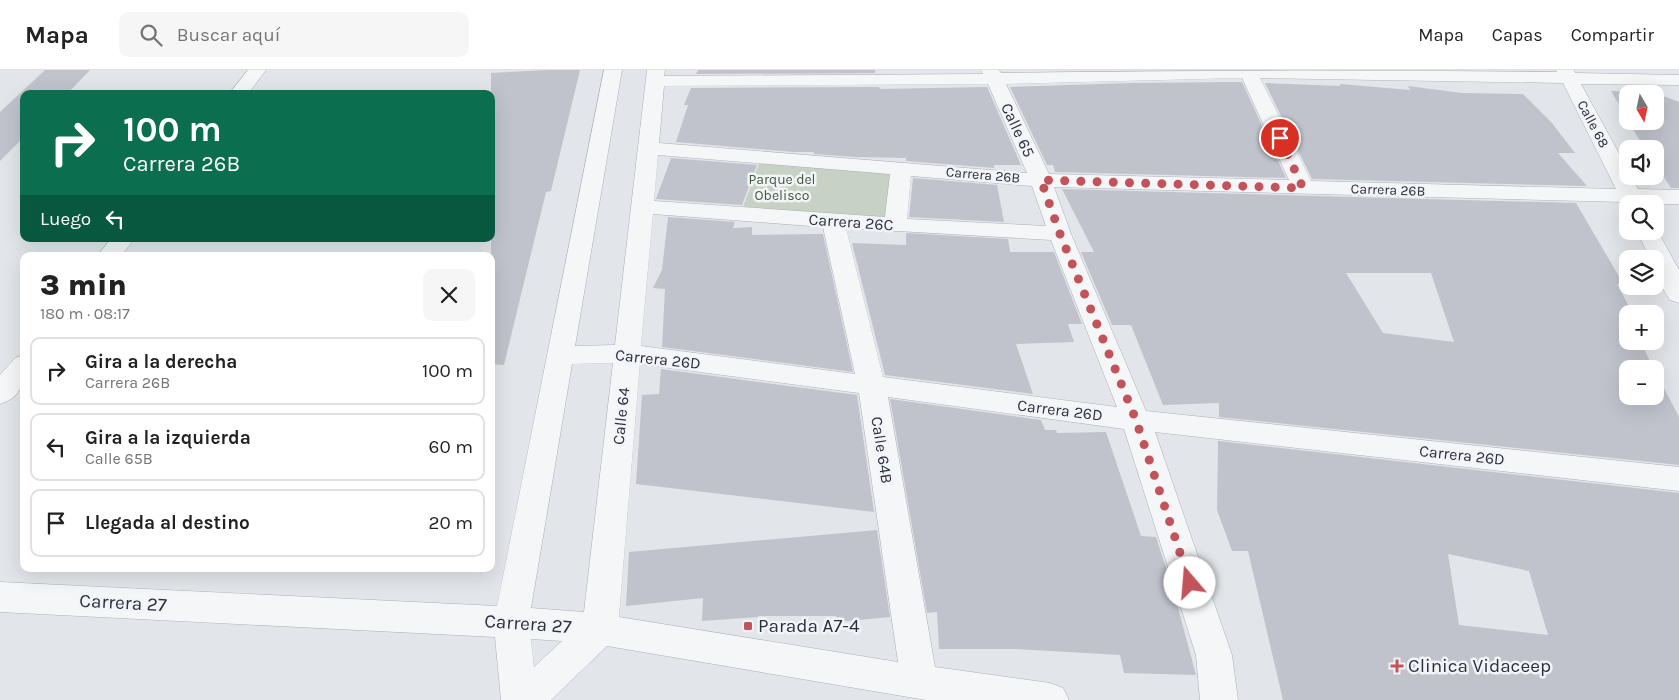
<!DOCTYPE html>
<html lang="es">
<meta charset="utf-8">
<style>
body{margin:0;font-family:Karla,sans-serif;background:#f6f6f6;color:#222;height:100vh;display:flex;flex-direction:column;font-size:19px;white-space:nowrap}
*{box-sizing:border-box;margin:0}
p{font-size:16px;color:#767676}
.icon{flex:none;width:28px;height:28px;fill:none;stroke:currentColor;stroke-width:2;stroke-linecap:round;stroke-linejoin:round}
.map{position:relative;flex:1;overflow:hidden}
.drawer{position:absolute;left:20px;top:182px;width:475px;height:320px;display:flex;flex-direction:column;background:#fff;border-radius:10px;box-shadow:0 5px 20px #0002}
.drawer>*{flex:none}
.hud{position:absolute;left:20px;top:20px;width:475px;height:152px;border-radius:10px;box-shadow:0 5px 20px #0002;background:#0b6e4f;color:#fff;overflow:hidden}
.needle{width:32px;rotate:171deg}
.tools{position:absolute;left:1619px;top:15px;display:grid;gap:10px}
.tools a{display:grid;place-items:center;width:45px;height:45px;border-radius:10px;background:#fff;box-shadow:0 5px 20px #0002;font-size:25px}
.pin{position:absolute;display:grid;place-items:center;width:42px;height:42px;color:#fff;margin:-21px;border:2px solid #fff;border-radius:50%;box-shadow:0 1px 5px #0007}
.me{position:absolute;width:55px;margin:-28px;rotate:342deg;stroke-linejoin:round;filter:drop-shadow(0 0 4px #0008)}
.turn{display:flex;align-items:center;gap:18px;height:105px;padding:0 20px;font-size:22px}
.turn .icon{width:65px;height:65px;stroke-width:2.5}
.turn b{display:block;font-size:35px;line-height:42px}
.then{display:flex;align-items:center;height:48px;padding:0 20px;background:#0003;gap:10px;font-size:19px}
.round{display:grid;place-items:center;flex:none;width:52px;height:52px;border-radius:10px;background:#f6f6f6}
.headline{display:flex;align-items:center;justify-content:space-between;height:85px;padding:0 20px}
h1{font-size:30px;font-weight:800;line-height:38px}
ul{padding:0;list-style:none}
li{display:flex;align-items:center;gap:15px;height:68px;margin:0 10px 8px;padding:0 10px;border:2px solid #e0e0e0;border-radius:10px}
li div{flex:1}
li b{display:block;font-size:19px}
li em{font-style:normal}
header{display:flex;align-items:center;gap:30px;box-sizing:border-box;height:70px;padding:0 25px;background:#fff;border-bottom:1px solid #e0e0e0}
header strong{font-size:24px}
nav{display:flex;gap:28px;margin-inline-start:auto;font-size:18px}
.search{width:350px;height:45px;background:#f6f6f6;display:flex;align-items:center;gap:12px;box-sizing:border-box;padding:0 18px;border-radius:10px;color:#767676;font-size:19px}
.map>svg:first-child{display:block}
</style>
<header>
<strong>Mapa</strong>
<div class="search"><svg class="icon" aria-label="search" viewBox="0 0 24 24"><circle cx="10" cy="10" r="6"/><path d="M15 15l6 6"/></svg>Buscar aquí</div>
<nav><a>Mapa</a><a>Capas</a><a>Compartir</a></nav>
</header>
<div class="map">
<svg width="1679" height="630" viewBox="0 0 1679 630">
<rect width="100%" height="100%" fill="#e2e5e9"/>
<path fill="#c7d2c4" d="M760 91 893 102 887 148 743 137Z"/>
<path fill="#c0c3cc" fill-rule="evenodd" d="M45 0H90L67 24H24V67L0 91V42Z
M549 0H580L551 121 546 122 504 295 491 294V3Z
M698 0H875V3L696 4Z
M1232 12H1242L1286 108 1055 102 1053 95H1047L1010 17 1131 13Z
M1265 13 1340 16V14L1410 20 1408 16 1462 23 1523 24 1552 53 1575 83H1558L1587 116 1312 109Z
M879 17 880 19 987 17 1021 95H994V98L906 91V88L856 87 814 84V82H794L676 72 688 35H684L691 18Z
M1611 21 1653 22 1679 32V118H1671L1655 94V79H1645L1628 51H1655V24H1628V50Z
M671 88 757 95 742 135 656 129Z
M913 108 997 115 1004 152 909 147Z
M1062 119 1576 133 1624 215 1617 214 1633 244H1625L1628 248V271H1640L1654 299H1628V326H1655V301L1679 347V395L1219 347V333L1163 335 1131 255H1112L1081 182H1094ZM1346 203H1431L1454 272 1383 263Z
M668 147 735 152 733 158 752 157V165L823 164 853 302 662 277 665 219 653 218 662 200Z
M906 163 1008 169 1010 182H1054L1082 254H1068L1074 272 1016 274 1033 324 885 305 852 173 906 175Z
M661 299 857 325 874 442 636 414 642 325 659 324Z
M890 329 1041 350 1045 360H1056L1057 363 1106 362 1141 466 1156 467 1174 523 1196 605 1124 603 1120 585 1015 579H939L937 542 927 543Z
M1218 371 1679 423V630H1283L1248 481H1232L1217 440ZM1448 484 1529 501 1548 565 1459 555Z
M877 460 890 547 837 552 836 546H758V547L702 551 703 528 626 536 629 482Z"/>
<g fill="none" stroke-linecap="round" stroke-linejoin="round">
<g stroke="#abafb6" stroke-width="1">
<path id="minor" d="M248 0H266L248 24H229Z
M604 0H622L575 276 615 275 647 0H665L664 6 983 4 981 0H999L1001 3C1186 0 1372 0 1557 2L1556 0H1574L1575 3 1679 5V15L1581 14 1628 100V106H1631L1638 119 1679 120V134H1628V139L1623 132 1054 117 1071 164 1146 341 1679 397V421L1155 362 1232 585 1238 630H1200L1196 585 1124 359 888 327 935 597 1050 613 1063 618 1069 630H926L607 576 551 630H501L495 567 0 542V512L497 536ZM1242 8 1289 110 1049 104 1006 14ZM1260 8 1563 13 1616 119 1311 111ZM988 14 1027 103 659 73 664 16ZM658 85 890 104 885 147 654 131ZM911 106 1032 116 1046 156 907 149ZM653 144 823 157 855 304 641 276ZM846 158 1051 170 1117 337 883 307ZM613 293 584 542 531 538 572 294ZM640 294 859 323 898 592 619 547ZM531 569 562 571 534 597Z
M1655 156 1679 200V233L1670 230C1662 218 1655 204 1655 189H1650L1637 161H1655Z
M111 169H134L121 186H97Z
M24 285C24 307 26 326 0 334V305L15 288Z"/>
</g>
<use href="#minor" fill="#f5f6f8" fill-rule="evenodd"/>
</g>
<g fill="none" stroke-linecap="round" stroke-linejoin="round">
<path stroke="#c2535b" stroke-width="9" stroke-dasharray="0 16.2" d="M1190 513 1136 350 1060 164 1041 110 1303 118 1280 68"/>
</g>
<g fill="#c2535b" stroke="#f2f4f7" stroke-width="2">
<rect x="743" y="551" width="10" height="10" rx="2.5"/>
<path d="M1394.5 588.5h5v5h5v5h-5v5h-5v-5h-5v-5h5z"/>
</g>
<g text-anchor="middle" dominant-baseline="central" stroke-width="5" stroke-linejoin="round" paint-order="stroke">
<g font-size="14" fill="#2c3140" stroke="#f2f4f7">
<text transform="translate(1593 54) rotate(62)">Calle 68</text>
<text transform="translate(983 105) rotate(5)">Carrera 26B</text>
<text transform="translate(1388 120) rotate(2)">Carrera 26B</text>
</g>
<g font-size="14" fill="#3e5a3a" stroke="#f2f4f7">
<text x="782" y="109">Parque del<tspan x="782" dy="16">Obelisco</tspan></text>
</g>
<g font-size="16" fill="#2c3140" stroke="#f2f4f7">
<text transform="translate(1018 60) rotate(65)">Calle 65</text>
<text transform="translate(851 152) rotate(4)">Carrera 26C</text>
<text transform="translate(658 289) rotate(6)">Carrera 26D</text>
<text transform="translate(1060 340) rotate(7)">Carrera 26D</text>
<text transform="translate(621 346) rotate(-84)">Calle 64</text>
<text transform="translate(882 380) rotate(81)">Calle 64B</text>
<text transform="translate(1462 385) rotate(6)">Carrera 26D</text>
</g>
<g font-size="19" fill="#2c3140" stroke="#f2f4f7">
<text transform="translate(123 533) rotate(3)">Carrera 27</text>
<text transform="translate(528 554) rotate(4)">Carrera 27</text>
</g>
<g font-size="19" fill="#2c3140" stroke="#f2f4f7" text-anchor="start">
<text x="758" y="556">Parada A7-4</text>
<text x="1408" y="596">Clinica Vidaceep</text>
</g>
</g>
</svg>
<div class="tools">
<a><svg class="needle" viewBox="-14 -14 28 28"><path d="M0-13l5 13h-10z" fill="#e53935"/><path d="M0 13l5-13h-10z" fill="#767676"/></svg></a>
<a><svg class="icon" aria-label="sound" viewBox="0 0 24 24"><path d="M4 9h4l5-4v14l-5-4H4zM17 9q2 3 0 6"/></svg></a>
<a><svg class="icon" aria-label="search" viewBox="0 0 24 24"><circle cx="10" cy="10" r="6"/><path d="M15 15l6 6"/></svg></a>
<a><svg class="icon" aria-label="layers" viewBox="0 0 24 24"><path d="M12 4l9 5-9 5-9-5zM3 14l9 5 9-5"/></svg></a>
<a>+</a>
<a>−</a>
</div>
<div class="pin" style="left:1280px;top:68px;background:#d93025"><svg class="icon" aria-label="arrive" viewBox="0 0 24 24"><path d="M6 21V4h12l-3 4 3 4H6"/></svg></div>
<svg class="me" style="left:1190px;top:513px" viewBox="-20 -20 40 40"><circle r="19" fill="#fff"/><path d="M0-13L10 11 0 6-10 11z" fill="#c2535b"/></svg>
<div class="hud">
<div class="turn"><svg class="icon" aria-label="right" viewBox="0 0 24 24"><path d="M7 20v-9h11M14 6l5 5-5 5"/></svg><div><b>100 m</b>Carrera 26B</div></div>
<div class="then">Luego<svg class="icon" aria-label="left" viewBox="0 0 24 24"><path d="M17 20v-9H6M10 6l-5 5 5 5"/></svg></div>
</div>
<section class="drawer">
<div class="headline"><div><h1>3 min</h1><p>180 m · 08:17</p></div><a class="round"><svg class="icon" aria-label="close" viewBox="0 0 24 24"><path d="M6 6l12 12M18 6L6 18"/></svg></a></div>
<ul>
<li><svg class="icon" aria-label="right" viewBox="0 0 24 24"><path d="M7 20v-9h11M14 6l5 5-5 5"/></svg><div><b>Gira a la derecha</b><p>Carrera 26B</p></div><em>100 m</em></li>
<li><svg class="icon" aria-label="left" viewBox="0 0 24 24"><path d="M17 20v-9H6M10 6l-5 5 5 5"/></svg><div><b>Gira a la izquierda</b><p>Calle 65B</p></div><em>60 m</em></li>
<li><svg class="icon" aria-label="arrive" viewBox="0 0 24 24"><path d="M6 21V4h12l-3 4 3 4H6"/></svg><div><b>Llegada al destino</b></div><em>20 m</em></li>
</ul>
</section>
</div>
